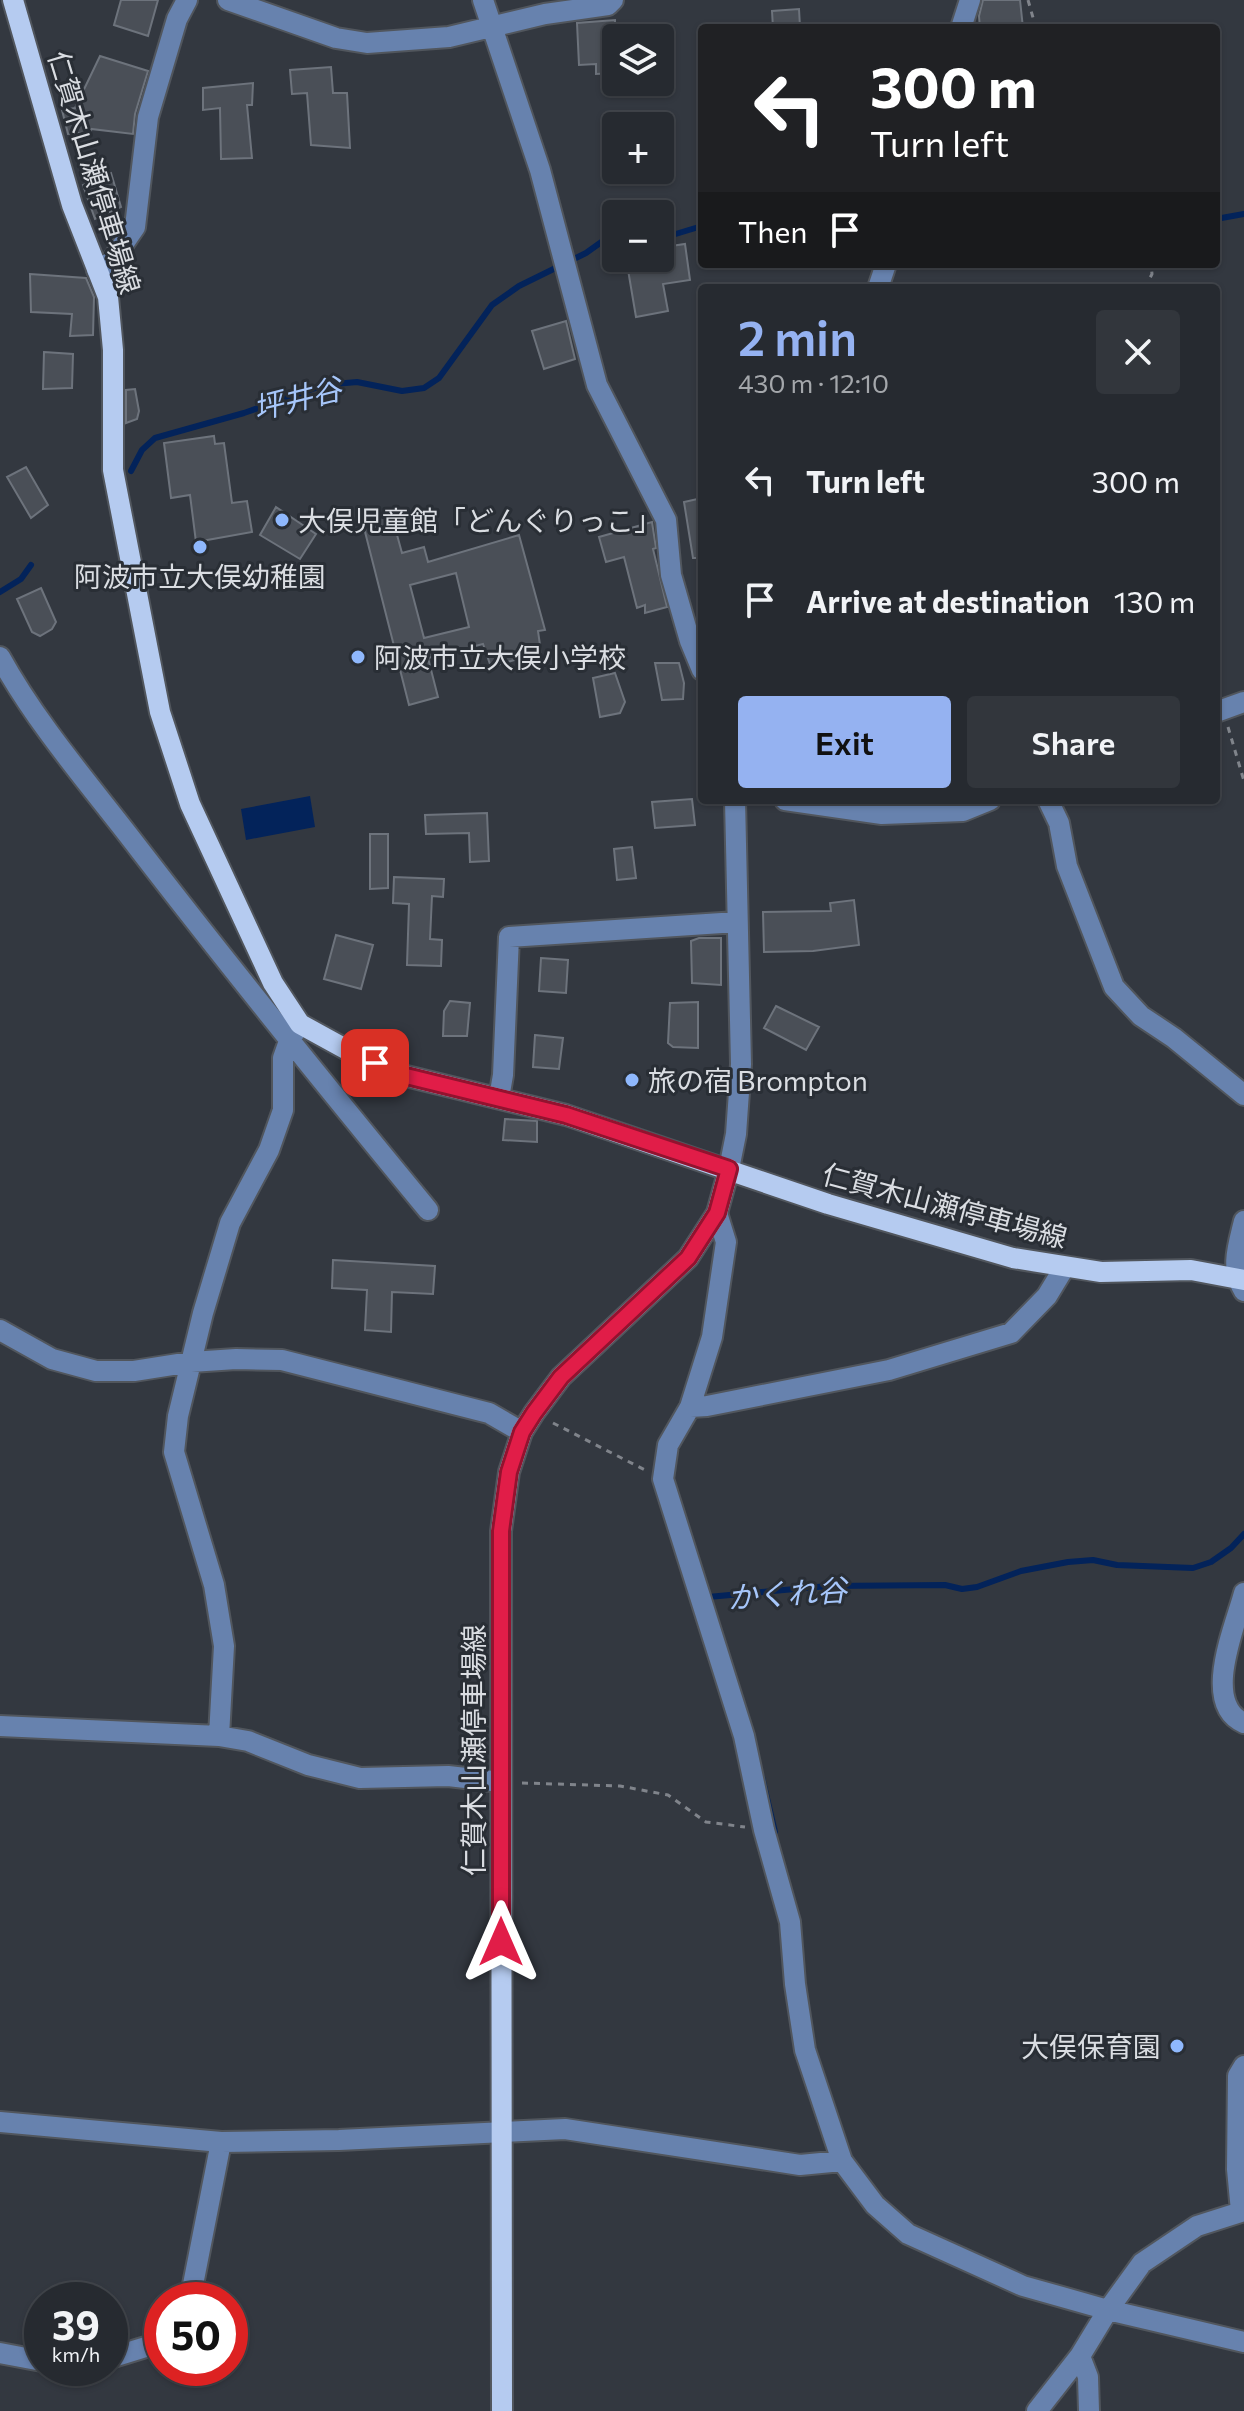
<!DOCTYPE html>
<meta charset="utf-8">
<style>
body{margin:0;font-family:Commissioner,"Noto Sans JP",sans-serif;background:#32363c;color:#f1f3f6;height:100vh;display:flex;flex-direction:column;font-size:30px;white-space:nowrap}
*{box-sizing:border-box;margin:0}
p{font-size:26px;color:#a4a7ab}
.icon{flex:none;width:44px;height:44px;fill:none;stroke:currentColor;stroke-width:2;stroke-linecap:round;stroke-linejoin:round}
.map{position:relative;flex:1;overflow:hidden}
.panel{position:absolute;left:698px;top:284px;width:522px;height:520px;display:flex;flex-direction:column;background:#262a30;border-radius:8px;box-shadow:0 2px 6px #0004,0 0 0 2px #42464c}
.panel>*{flex:none}
.hud{position:absolute;left:698px;top:24px;width:522px;height:244px;border-radius:8px;box-shadow:0 2px 6px #0004,0 0 0 2px #42464c;background:#202124;color:#fff;overflow:hidden}
.fabs{position:absolute;left:602px;top:24px;display:grid;gap:16px}
.fabs a{display:grid;place-items:center;width:72px;height:72px;border-radius:8px;background:#262a30;box-shadow:0 2px 6px #0004,0 0 0 2px #42464c;font-size:40px}
.speed{position:absolute;left:24px;top:2282px;display:flex;gap:16px;font-size:40px;font-weight:700;text-align:center}
.speed>*{display:grid;place-content:center;width:104px;height:104px;border-radius:50%;background:#262a30;box-shadow:0 2px 6px #0004,0 0 0 2px #42464c;line-height:1}
.speed small{font-size:20px;font-weight:400}
.speed .limit{border:12px solid #d22;background:#fff;color:#111}
.pin{position:absolute;display:grid;place-items:center;width:68px;height:68px;color:#fff;margin:-34px;border-radius:16px;box-shadow:0 4px 12px #0006}
.me{position:absolute;width:88px;margin:-44px;rotate:0deg;stroke-linejoin:round;filter:drop-shadow(0 0 6px #0008)}
.turn{display:flex;align-items:center;gap:28px;height:168px;padding:0 40px;font-size:36px}
.turn .icon{width:104px;height:104px;stroke-width:2.5}
.turn b{display:block;font-size:56px;line-height:68px}
.then{display:flex;align-items:center;height:76px;padding:0 40px;background:#0003;gap:16px;font-size:30px}
.round{display:grid;place-items:center;flex:none;width:84px;height:84px;border-radius:8px;background:#32363c}
.headline{display:flex;align-items:center;justify-content:space-between;height:136px;padding:0 40px}
h1{font-size:48px;font-weight:600;line-height:60px;color:#95b2f1}
.primary-button{display:flex;gap:16px;margin-top:auto;padding:16px 40px}
.primary-button a{flex:1;height:92px;border-radius:8px;background:#95b2f1;color:#111;font-size:32px;font-weight:600;line-height:92px;text-align:center}
.primary-button a+a{background:#32363c;color:#f1f3f6}
ul{padding:0;list-style:none}
li{display:flex;align-items:center;gap:24px;height:120px;padding:0 40px}
li div{flex:1}
li b{display:block;font-size:30px}
li em{font-style:normal}
.map>svg:first-child{display:block}
</style>
<div class="map">
<svg width="1244" height="2411" viewBox="0 0 1244 2411">
<rect width="100%" height="100%" fill="#333840"/>
<path fill="#03235a" d="M310 796 315 827 246 840 241 809Z"/>
<g fill="none" stroke-linecap="round" stroke-linejoin="round">
<path stroke="#03235a" stroke-width="6" d="M1216 219 1244 214
M660 234 669 236 702 226
M1031 264 1054 267 1067 264
M131 471 142 450 155 438 244 413 324 385 357 382 402 391 424 388 439 378 492 305 519 286 586 253 607 238 616 236
M0 592 21 579 31 565
M710 1601 708 1597 828 1586 945 1585 962 1589 977 1587 1021 1571 1068 1562 1093 1560 1117 1565 1193 1568 1211 1562 1231 1548 1244 1534
M762 1777 775 1832"/>
</g>
<path fill="#4a4f57" stroke="#6d737c" stroke-width="2" fill-rule="evenodd" d="M121 0H158L148 36 114 25Z
M983 0H1020L1023 28H980L979 16Z
M799 9 800 27 773 28 772 11Z
M615 20 616 73 596 74V64L579 65 577 23Z
M100 56 148 71 135 114 133 134 91 129V132L68 134 62 110 75 108Z
M331 67 333 93H347L350 148 311 145 307 93 292 94 290 70Z
M253 83 252 105H247L252 158 221 159 220 108 203 110V88Z
M111 173 121 207 95 219 83 185Z
M685 244 690 280 663 284 668 311 636 317 626 258H666L664 247Z
M30 274 86 278 94 297 93 335 70 336 72 314 31 312Z
M566 321 575 359 544 369 532 331Z
M44 352 73 354 72 388 43 389Z
M135 389 139 411 137 419 126 423V390Z
M214 436 215 444 224 443 232 503 247 501 252 532 196 542 190 495 171 498 164 443Z
M26 467 48 505 31 518 7 477Z
M702 498V558H693L684 502Z
M276 507 316 534 300 559 260 535Z
M391 513 402 553 424 547 428 562 519 535 545 630 538 631 541 652 491 667 483 644 428 658 438 697 409 705 362 520ZM456 573 469 627 424 638 410 585Z
M652 522 656 548 653 549 667 607 645 613V605L637 608 624 557 606 562 599 537Z
M41 588 56 622 52 629 40 636 32 632 17 599Z
M655 663H679L684 683 683 699 662 700Z
M615 673 625 702 620 713 600 717 593 678Z
M692 799 695 825 655 828 652 802Z
M487 813 489 861 470 862 469 833 426 834 425 815Z
M370 834H388V888L370 889Z
M632 847 636 878 617 880 614 849Z
M394 877 444 879 443 897 432 896 430 939 442 940 441 966 407 965 409 904 393 903Z
M854 900 859 945 813 951 764 952 763 912 831 911 830 903Z
M336 935 373 945 361 989 324 979Z
M699 938H721V985L692 983 691 941Z
M541 958 568 960 566 993 539 991Z
M450 1001 470 1003 467 1036H443L444 1011Z
M698 1002V1048L673 1047 668 1043 670 1003Z
M776 1006 819 1027 806 1050 764 1028Z
M535 1035 563 1038 559 1069 533 1067Z
M505 1119 537 1121V1142L503 1140Z
M333 1260 435 1266 433 1294 392 1292 391 1332 365 1330 367 1290 332 1288Z"/>
<g fill="none" stroke-linecap="round" stroke-linejoin="round">
<g stroke="#51565d" stroke-width="24">
<path id="minor" d="M228 0 336 38 367 43 449 37 545 14 608 5 613 0
M483 0 540 170 597 385 666 520 671 575 690 641 702 670
M961 28 970 0
M97 270 111 262 135 227 148 117 177 19 187 0
M878 288 886 264
M0 657C38 726 91 786 139 849 233 971 330 1091 428 1210
M1216 712 1244 702
M785 800 882 814 963 811 990 800
M1048 800 1059 823 1067 866 1114 987 1141 1016 1174 1038 1244 1095
M499 1098 503 1075 509 937 737 922
M729 1169 736 1134 741 1064 735 800
M717 1213 726 1242 712 1337 690 1407 668 1445 663 1479 744 1736 764 1830 790 1922 795 1984 805 2050 842 2161 875 2205 908 2234 1023 2286 1108 2310 1244 2342
M1244 1221C1238 1246 1230 1268 1244 1291
M0 1330 52 1359 96 1371H134L191 1362 236 1359 282 1360 489 1413 522 1432
M690 1407 707 1406 889 1370 1011 1333 1047 1296 1064 1268
M1244 1593C1235 1627 1201 1704 1244 1723
M0 1726 219 1736 248 1741 308 1765 360 1778 448 1776 501 1782
M219 1736 224 1646 214 1585 174 1452 178 1416 203 1313 230 1223 269 1150 283 1110V1058L289 1041 300 1024
M0 2122 221 2142 339 2140 565 2129 800 2165 842 2161
M1241 2211 1237 2169 1238 2076 1244 2066
M190 2300 221 2142
M0 2353 42 2361
M1080 2356 1088 2377 1089 2411
M110 2358 162 2342
M1037 2411 1080 2356 1108 2310 1142 2263 1197 2226 1244 2211"/>
</g>
<g stroke="#51565d" stroke-width="24">
<path id="major" d="M13 0 72 205 108 297 113 350V470L160 712 190 804 273 983 300 1024 351 1052 398 1074 566 1115 828 1204 1013 1258 1101 1272 1191 1270 1244 1280
M502 2411 501 1531 509 1472 522 1432 534 1413 561 1377 688 1258 717 1213 729 1169"/>
</g>
<path stroke="#80848b" stroke-width="3" stroke-dasharray="6 6" stroke-linecap="butt" d="M1028 0 1036 28
M1145 288 1152 274 1151 264
M1216 666 1219 689
M1228 727 1244 781
M553 1423 645 1470
M522 1783 620 1786 668 1795 706 1822 745 1827"/>
<use href="#minor" stroke="#6782ae" stroke-width="20"/>
<use href="#major" stroke="#b5cbf0" stroke-width="20"/>
</g>
<g fill="none" stroke-linecap="round" stroke-linejoin="round">
<g stroke="#92132f" stroke-width="20">
<path id="route" d="M375 1063 398 1074 566 1115 729 1169 717 1213 688 1258 561 1377 534 1413 522 1432 509 1472 501 1531V1942"/>
</g>
<use href="#route" stroke="#e11d48" stroke-width="14"/>
</g>
<g fill="#8fb8fd" stroke="#292e35" stroke-width="3">
<circle cx="282" cy="520" r="8"/>
<circle cx="200" cy="547" r="8"/>
<circle cx="358" cy="657" r="8"/>
<circle cx="632" cy="1080" r="8"/>
<circle cx="1177" cy="2046" r="8"/>
</g>
<g text-anchor="middle" dominant-baseline="central" stroke-width="6" stroke-linejoin="round" paint-order="stroke">
<g font-size="28" fill="#dadde2" stroke="#292e35">
<text transform="translate(95 172) rotate(73)">仁賀木山瀬停車場線</text>
<text transform="translate(945 1205) rotate(15)">仁賀木山瀬停車場線</text>
<text transform="translate(473 1750) rotate(-90)">仁賀木山瀬停車場線</text>
</g>
<g font-size="28" fill="#dadde2" stroke="#292e35" text-anchor="start">
<text x="298" y="520">大俣児童館「どんぐりっこ」</text>
<text x="200" y="576" text-anchor="middle">阿波市立大俣幼稚園</text>
<text x="374" y="657">阿波市立大俣小学校</text>
<text x="648" y="1080">旅の宿 Brompton</text>
<text x="1161" y="2046" text-anchor="end">大俣保育園</text>
</g>
<g font-size="30" font-style="italic" fill="#a6c6fa" stroke="#292e35">
<text transform="translate(297 397) rotate(-14)">坪井谷</text>
<text transform="translate(787 1592) rotate(-4)">かくれ谷</text>
</g>
</g>
</svg>
<div class="fabs">
<a><svg class="icon" aria-label="layers" viewBox="0 0 24 24"><path d="M12 4l9 5-9 5-9-5zM3 14l9 5 9-5"/></svg></a>
<a>+</a>
<a>−</a>
</div>
<div class="speed"><div>39<small>km/h</small></div><div class="limit">50</div></div>
<div class="pin" style="left:375px;top:1063px;background:#d93025"><svg class="icon" aria-label="arrive" viewBox="0 0 24 24"><path d="M6 21V4h12l-3 4 3 4H6"/></svg></div>
<svg class="me" style="left:501px;top:1942px" viewBox="-20 -20 40 40"><path d="M0-17L14 15 0 8-14 15z" fill="#e11d48" stroke="#fff" stroke-width="4"/></svg>
<div class="hud">
<div class="turn"><svg class="icon" aria-label="left" viewBox="0 0 24 24"><path d="M17 20v-9H6M10 6l-5 5 5 5"/></svg><div><b>300 m</b>Turn left</div></div>
<div class="then">Then<svg class="icon" aria-label="arrive" viewBox="0 0 24 24"><path d="M6 21V4h12l-3 4 3 4H6"/></svg></div>
</div>
<section class="panel">
<div class="headline"><div><h1>2 min</h1><p>430 m · 12:10</p></div><a class="round"><svg class="icon" aria-label="close" viewBox="0 0 24 24"><path d="M6 6l12 12M18 6L6 18"/></svg></a></div>
<ul>
<li><svg class="icon" aria-label="left" viewBox="0 0 24 24"><path d="M17 20v-9H6M10 6l-5 5 5 5"/></svg><div><b>Turn left</b></div><em>300 m</em></li>
<li><svg class="icon" aria-label="arrive" viewBox="0 0 24 24"><path d="M6 21V4h12l-3 4 3 4H6"/></svg><div><b>Arrive at destination</b></div><em>130 m</em></li>
</ul>
<div class="primary-button"><a>Exit</a><a>Share</a></div>
</section>
</div>
